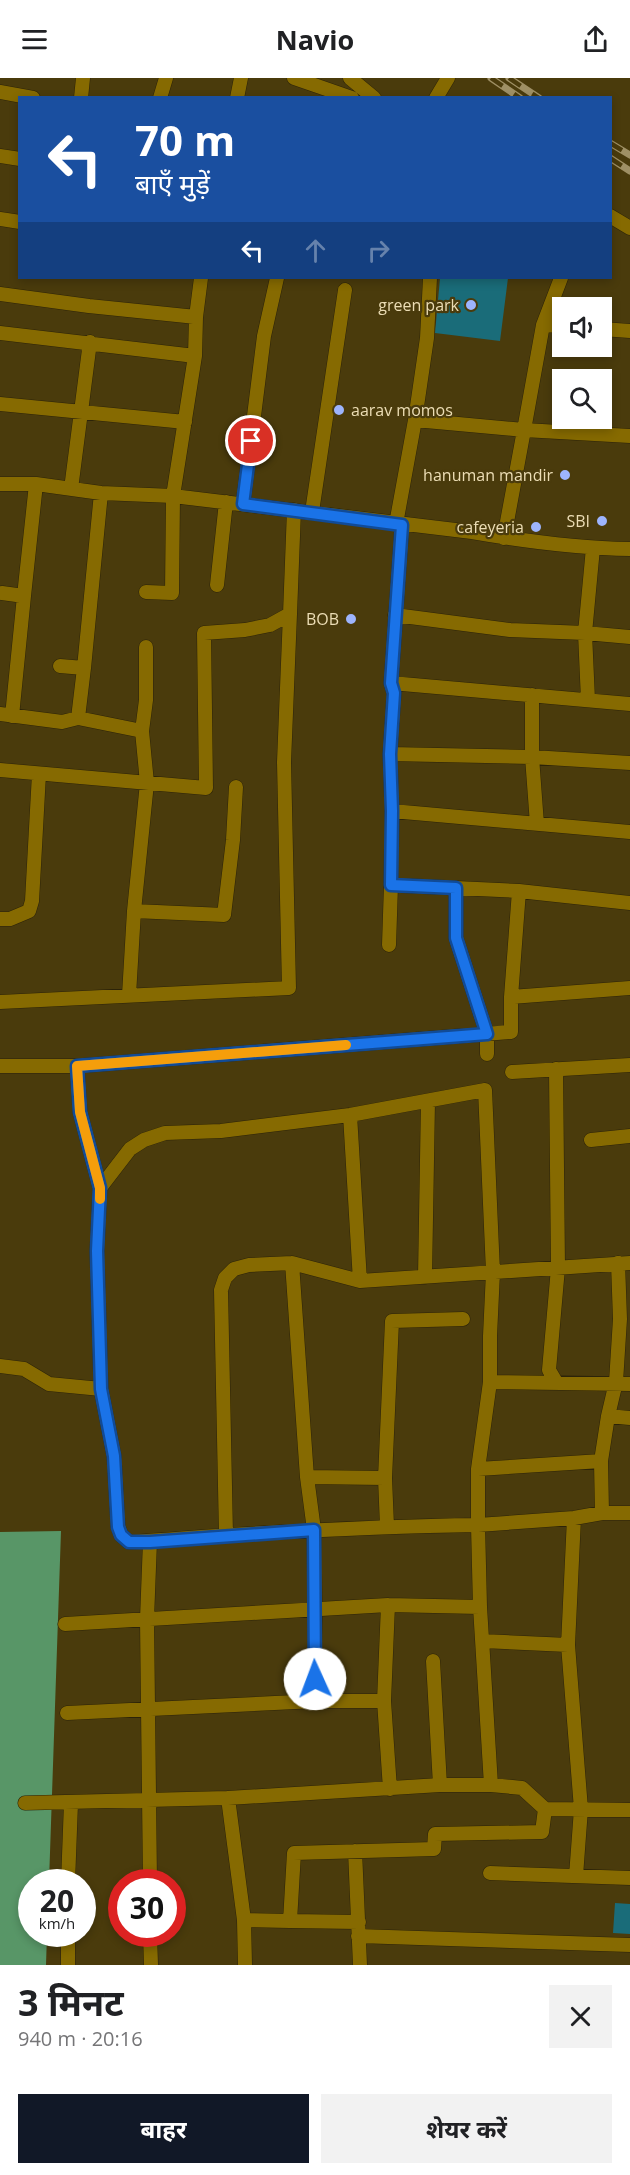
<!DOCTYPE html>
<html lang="hi">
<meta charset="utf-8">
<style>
body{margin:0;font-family:"Open Sans","Noto Sans Devanagari",sans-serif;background:#f2f2f2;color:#202124;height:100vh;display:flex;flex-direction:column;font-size:22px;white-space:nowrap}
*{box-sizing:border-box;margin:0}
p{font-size:20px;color:#757577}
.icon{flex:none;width:33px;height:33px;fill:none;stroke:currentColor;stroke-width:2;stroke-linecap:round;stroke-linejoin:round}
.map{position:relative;height:1887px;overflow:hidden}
.details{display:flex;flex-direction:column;background:#fff;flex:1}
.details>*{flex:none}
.top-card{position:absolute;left:18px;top:18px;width:594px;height:183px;border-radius:0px;box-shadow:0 3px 9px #0003;background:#1a4fa0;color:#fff;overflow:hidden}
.fabs{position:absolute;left:552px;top:219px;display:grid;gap:12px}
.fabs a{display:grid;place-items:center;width:60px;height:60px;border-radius:0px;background:#fff;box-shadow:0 3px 9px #0003;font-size:30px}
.speed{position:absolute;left:18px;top:1791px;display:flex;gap:12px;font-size:30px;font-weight:700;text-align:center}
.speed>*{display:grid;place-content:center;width:78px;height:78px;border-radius:50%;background:#fff;box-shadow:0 3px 9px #0003;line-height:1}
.speed small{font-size:15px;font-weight:400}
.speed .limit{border:9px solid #d22;background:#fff;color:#111}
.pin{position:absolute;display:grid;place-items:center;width:51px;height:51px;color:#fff;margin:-26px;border:3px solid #fff;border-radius:50%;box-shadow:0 2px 6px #0007}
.me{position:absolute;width:66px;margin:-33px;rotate:358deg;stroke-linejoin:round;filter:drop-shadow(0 0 4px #0008)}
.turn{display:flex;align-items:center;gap:21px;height:126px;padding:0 18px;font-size:27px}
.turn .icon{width:78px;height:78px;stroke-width:2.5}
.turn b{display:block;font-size:42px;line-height:51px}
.lanes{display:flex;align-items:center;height:57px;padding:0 18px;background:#0003;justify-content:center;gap:30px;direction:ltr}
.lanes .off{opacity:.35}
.round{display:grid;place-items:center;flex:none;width:63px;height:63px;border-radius:0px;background:#f2f2f2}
.headline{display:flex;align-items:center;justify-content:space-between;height:102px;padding:0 18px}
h1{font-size:36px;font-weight:700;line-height:45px}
.cta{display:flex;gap:12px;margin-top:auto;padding:12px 18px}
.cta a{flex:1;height:69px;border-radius:0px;background:#111827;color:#fff;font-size:24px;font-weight:700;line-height:69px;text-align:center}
.cta a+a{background:#f2f2f2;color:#202124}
header{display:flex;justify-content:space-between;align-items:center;height:78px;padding:0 18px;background:#fff;font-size:27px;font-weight:700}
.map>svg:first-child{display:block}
</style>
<header><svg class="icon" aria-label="menu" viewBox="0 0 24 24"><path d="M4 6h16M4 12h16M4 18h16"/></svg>Navio<svg class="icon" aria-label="share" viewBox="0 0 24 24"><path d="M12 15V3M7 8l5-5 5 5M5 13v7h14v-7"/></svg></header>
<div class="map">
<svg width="630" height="1887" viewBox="0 0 630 1887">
<rect width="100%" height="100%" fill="#4a3b0c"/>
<path fill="#589667" d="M61 1453 49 1804H32V1856H47L46 1887H0V1454Z"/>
<path fill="#1a6c79" d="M440 200H508L500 263 435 255Z
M615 1825 630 1826V1856L613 1855Z"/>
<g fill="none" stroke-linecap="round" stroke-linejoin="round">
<g stroke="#2c2308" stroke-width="15">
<path id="minor" d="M294 0 352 20
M350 0 374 20
M0 14 33 20
M81 20 83 0
M160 20 166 0
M237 20 241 0
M436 20 448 0
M0 78 20 81
M610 138 630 150
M0 141 20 144
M0 216 89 228 196 239
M543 247 562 248
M602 251 630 253
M0 255 195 278
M0 326 185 344
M415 342 427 260 430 200
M0 406H36L101 415 173 418 472 454C524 463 577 470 630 471
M71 411 90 264
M243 426 264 258 277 200
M312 434 345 212
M396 446 415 342 524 352 543 247 561 200
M402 447 391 605 394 615 390 676 392 733 391 807 519 813 630 825
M504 460 524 352 630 358
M217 507 226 424
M146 514 172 515 173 418 195 278 196 239 201 200
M2 515 24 518 36 406
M395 537 510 552 585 555 630 559
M60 588 84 590 101 415
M391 605 630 626
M588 622 585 555 593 470
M0 636 62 644 78 640 142 653
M12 638 24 518
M78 640 84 590
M390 676 532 679V617
M0 692 206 710 204 555 245 552 270 547 290 536 294 432
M392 733 630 754
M537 746 532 679 630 685
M456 810V860L487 956V976
M134 833 224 837 233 762 236 709
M0 841H10L29 833 32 823 39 696
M389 867 391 807
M129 917 134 833 147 705 142 653 146 622V569
M511 919 519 813
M0 924 289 910 284 684 290 536
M0 988H77L511 954V919L630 910
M77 988 80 1034 100 1110 97 1173 101 1311 114 1378 118 1448 121 1457 129 1464C162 1463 196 1459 230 1457 313 1452 395 1448 478 1447V1391L490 1304V1258L493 1194 485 1012 350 1037 221 1053 165 1055 144 1062 130 1071 100 1110
M556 991 558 1190 549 1292 556 1304
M512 994 630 987
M350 1037 360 1203
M591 1062 630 1058
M292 1185 307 1399 314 1452 316 1623
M425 1199 428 1023
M0 1288 24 1291 49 1306 101 1311
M490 1304 630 1306
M608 1338 616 1304 620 1241 618 1185
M478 1391 601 1383
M307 1399 385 1400
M602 1435H630
M574 1440 568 1567 581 1731 576 1798
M387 1448 385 1400 392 1243 463 1241
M226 1457 221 1212 225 1200 234 1191 249 1187 292 1185 360 1203 630 1185
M388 1527 384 1623 390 1711
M65 1546 388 1527 480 1529
M483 1563 568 1567
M433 1583 440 1707
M67 1635 316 1623H384
M491 1707 480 1529 478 1447 574 1440 602 1435 601 1383 608 1338 630 1340
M228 1720 244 1842 245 1887
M25 1725 228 1720 440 1707H491L522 1710 545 1731 630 1732
M355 1773 360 1887
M490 1795 630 1800
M68 1804 71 1725
M150 1804 147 1541 150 1463
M244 1842 290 1843
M359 1844 290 1843 294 1775 434 1771 435 1756 542 1754 545 1731
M68 1856V1887
M150 1856 151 1887
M358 1858 630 1867"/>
</g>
<use href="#minor" stroke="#866a01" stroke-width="14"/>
<g stroke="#9f9065" stroke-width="7">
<path id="rail" d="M491 0 520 20
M509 0 539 20
M610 65 630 77
M610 80 630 93"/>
</g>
<use href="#rail" stroke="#4a3b0c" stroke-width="4.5" stroke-dasharray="14" stroke-linecap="butt"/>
</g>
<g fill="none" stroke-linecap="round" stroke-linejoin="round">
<g stroke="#114b97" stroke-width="15">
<path id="route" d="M251 363 243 426 402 447 391 605 394 615 390 676 392 733 391 807 456 810V860L487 956 77 988 80 1034 100 1110 97 1173 101 1311 114 1378 118 1449 121 1457 129 1464H150L314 1452 315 1601"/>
</g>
<use href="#route" stroke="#1a73e8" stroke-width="10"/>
<path stroke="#f59e0b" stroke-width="10" d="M100 1121V1110L80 1034 77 988 346 967"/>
</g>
<g fill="#9db4fd" stroke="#4a3b0c" stroke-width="2">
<circle cx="471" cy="227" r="6"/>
<circle cx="339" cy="332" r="6"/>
<circle cx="565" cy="397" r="6"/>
<circle cx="602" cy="443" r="6"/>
<circle cx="536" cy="449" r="6"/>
<circle cx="351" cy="541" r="6"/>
</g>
<g text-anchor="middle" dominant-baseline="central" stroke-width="4.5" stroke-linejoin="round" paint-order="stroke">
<g font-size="16" fill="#ecddb5" stroke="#4a3b0c" text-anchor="end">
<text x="459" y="227">green park</text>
<text x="351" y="332" text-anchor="start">aarav momos</text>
<text x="553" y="397">hanuman mandir</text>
<text x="590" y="443">SBI</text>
<text x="524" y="449">cafeyeria</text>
<text x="339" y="541">BOB</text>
</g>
</g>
</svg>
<div class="fabs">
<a><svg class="icon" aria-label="sound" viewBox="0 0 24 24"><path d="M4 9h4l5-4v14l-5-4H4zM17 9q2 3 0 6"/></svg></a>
<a><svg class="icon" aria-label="search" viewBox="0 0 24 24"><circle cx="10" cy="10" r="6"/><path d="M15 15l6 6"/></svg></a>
</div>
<div class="speed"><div>20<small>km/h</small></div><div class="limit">30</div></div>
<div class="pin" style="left:251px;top:363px;background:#d93025"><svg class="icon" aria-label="arrive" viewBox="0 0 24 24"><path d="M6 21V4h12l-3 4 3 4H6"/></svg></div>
<svg class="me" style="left:315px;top:1601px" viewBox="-20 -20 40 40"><circle r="19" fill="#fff"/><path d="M0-13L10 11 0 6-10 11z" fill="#1a73e8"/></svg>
<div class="top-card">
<div class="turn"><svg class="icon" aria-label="left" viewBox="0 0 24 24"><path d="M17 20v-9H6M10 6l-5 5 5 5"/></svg><div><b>70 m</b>बाएँ मुड़ें</div></div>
<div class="lanes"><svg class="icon" aria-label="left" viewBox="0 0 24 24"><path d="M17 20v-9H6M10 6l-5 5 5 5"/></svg><svg class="icon off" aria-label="ahead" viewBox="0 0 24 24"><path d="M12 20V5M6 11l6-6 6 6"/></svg><svg class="icon off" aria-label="right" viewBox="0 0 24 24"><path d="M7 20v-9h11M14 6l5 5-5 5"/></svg></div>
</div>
</div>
<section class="details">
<div class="headline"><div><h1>3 मिनट</h1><p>940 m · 20:16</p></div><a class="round"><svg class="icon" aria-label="close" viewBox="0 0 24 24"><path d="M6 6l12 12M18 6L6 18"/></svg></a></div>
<div class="cta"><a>बाहर</a><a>शेयर करें</a></div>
</section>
